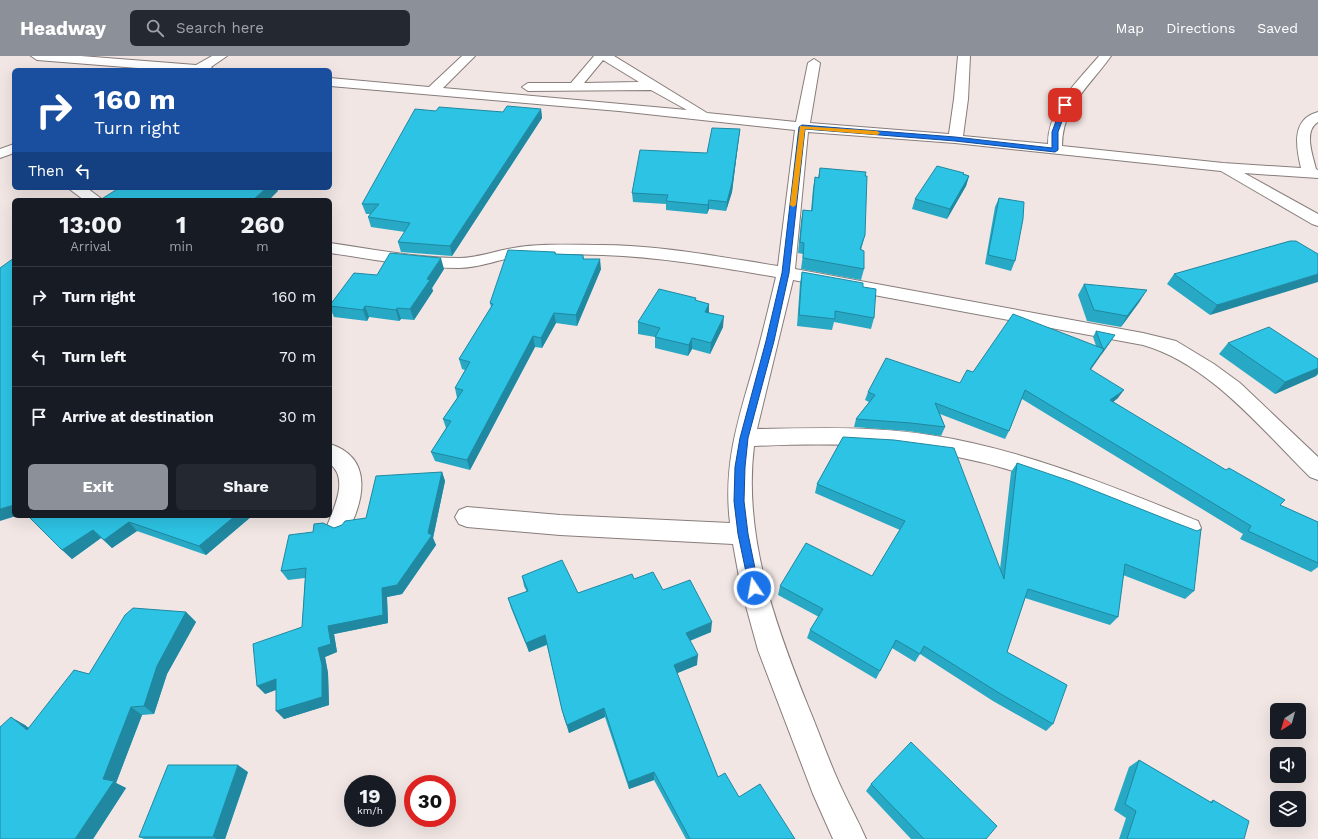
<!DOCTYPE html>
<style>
body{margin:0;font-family:"Work Sans",sans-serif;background:#242831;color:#f1f3f6;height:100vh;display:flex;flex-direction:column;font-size:15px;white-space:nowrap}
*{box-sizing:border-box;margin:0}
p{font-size:13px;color:#9ea1a6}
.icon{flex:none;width:22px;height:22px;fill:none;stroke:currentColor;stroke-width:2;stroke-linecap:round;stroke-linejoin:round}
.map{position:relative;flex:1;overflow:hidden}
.drawer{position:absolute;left:12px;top:142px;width:320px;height:320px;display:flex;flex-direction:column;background:#171b24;border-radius:6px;box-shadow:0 4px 16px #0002}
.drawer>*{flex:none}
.guide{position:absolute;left:12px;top:12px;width:320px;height:122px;border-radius:6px;box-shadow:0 4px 16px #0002;background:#1a4fa0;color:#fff;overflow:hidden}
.needle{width:26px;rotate:217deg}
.tools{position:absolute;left:1270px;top:647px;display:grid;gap:8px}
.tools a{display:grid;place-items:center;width:36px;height:36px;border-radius:6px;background:#171b24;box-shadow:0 4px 16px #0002;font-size:20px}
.speed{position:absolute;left:344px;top:719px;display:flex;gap:8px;font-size:20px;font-weight:700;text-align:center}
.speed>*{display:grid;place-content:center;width:52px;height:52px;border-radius:50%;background:#171b24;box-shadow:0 4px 16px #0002;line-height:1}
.speed small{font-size:10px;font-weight:400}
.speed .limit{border:6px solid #d22;background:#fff;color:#111}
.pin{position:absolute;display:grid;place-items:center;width:34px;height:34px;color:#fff;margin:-17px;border-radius:8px;box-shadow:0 2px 6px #0006}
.me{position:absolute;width:44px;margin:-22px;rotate:348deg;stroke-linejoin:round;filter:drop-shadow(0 0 3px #0008)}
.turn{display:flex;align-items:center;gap:14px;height:84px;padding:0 16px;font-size:18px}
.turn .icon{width:52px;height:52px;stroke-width:2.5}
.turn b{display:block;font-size:28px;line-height:34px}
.then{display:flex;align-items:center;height:38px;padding:0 16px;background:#0003;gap:8px;font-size:15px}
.eta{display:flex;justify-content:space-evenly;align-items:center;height:68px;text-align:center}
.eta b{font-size:24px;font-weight:700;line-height:28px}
.cta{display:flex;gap:8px;margin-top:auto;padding:8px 16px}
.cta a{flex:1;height:46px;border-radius:6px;background:#8c9099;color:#fff;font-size:16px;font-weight:700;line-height:46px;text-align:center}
.cta a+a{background:#242831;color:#f1f3f6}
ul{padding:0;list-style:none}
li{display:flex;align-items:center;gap:12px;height:60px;padding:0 16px;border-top:1px solid #363941}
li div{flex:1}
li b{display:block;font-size:15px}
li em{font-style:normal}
header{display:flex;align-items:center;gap:24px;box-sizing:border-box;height:56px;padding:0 20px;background:#8c9099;color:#fff}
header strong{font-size:19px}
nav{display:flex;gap:22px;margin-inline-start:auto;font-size:14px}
.search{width:280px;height:36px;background:#242831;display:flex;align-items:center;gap:10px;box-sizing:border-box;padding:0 14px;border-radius:6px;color:#9ea1a6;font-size:15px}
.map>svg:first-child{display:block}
</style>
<header>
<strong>Headway</strong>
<div class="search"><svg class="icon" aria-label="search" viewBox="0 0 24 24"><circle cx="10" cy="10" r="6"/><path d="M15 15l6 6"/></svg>Search here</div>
<nav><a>Map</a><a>Directions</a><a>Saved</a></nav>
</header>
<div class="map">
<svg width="1318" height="783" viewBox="0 0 1318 783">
<rect width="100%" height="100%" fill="#f1e6e4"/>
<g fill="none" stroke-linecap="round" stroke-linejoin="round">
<g stroke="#877d7b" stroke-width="2">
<path id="minor" d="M31 0H81L196 9 212 0H227L211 11 214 14H163L37 4Z
M462 0H475L443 32 687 54 651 34 528 35 522 31 528 27H571L594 0H614L707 57 796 66 808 7 814 3 820 7 810 67 949 78 954 43 958 0H970L968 43 963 80 1048 88C1048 52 1077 26 1099 0H1111C1090 30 1062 50 1062 90L1223 107 1301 112C1296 91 1291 63 1318 56V66C1303 75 1313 100 1316 113L1318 114V122L1244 117 1318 158V170L1312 168 1221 115 955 87 808 76 795 213 1143 277 1176 285 1214 308 1240 327 1318 401V424L1310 421C1262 374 1210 308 1143 289L793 224 757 373C815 372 872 370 930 379 1022 393 1111 430 1198 465L1201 472 1198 479 1189 482C1134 463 1081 437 1026 419 931 388 852 386 754 390 743 480 775 568 808 650 819 676 828 703 840 729 848 747 858 764 866 783H833L813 738 758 594 741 532 733 488 560 479 467 471 459 468 455 461 459 454 467 451 560 459 730 467C723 409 738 364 754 309 762 280 769 250 776 221 719 211 661 201 603 199 573 198 541 197 512 202 494 205 477 212 459 212 416 212 372 203 330 197V187C372 193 416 202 459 202 478 202 495 195 513 192 542 187 572 189 601 189 660 189 719 201 778 210L795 74 619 55 330 30V22L429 31ZM603 4 639 26 584 27Z
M14 88V97L0 102V93Z
M68 132H87L103 144H84Z
M330 388C374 402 364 445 347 477L339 480 331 477 327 470C334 452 349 422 330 408Z"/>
</g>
<use href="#minor" fill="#fff" fill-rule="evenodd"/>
</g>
<path fill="#27a8c4" d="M541 53 542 62 452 200 401 196 398 186 405 176 371 171 368 161 370 158H366L362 148 436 55 503 56Z
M740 73 732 136 726 155 709 153 707 158 666 154V148L633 146 632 137 707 97Z
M820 112 865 179 861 194 864 213 861 224 801 213 803 198 798 197 801 165 803 154 811 155 813 132 815 121 818 122Z
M963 118 969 120 966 130 947 163 912 153 915 143Z
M999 142 1015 205 1011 215 985 208 995 151Z
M1290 185 1210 259 1167 228 1174 218Z
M555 196 556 198 583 199 584 203 601 213 577 270 556 267 542 292 535 291 470 414 435 405 431 396 446 372 443 363 457 342 455 332 465 314 462 313 459 303 491 251 490 247Z
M444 213 432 232 433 235 414 264 401 263 399 265 369 261 367 265 334 261 330 252V249L377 219Z
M802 216 863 231 874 262 871 273 834 266 832 274 797 270 800 227Z
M1084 228 1140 245 1121 271 1087 265 1078 239Z
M696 245 709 248V257L723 271 710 298 692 293 688 300 655 292V281L638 278V266Z
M1096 275 1111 285 1090 314 1118 342 1113 346 1280 449 1318 466V511L1311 516 1240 483 1243 478 1022 343 1009 375 1005 383 940 358 945 371 941 380 908 375 854 371 856 363 869 346 865 344 868 336 960 327 1096 290 1093 281Z
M1228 287 1316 320 1275 338 1219 298Z
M843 381 1000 513 1011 416 1017 407 1194 535 1185 543 1123 519 1118 561 1110 569 1025 542 1007 596 1053 668 1046 675 993 645 920 598 915 606 892 592 876 623 807 582 810 574 819 561 778 539 780 530 872 520 900 474 815 437 817 428Z
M442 416 445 425 433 482 436 489 402 538 387 541 388 567 334 578 337 596 325 601 328 617 329 649 284 663 276 634 265 638 302 571 305 522 288 524 281 515 313 476 334 472 366 462Z
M28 460H252L206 499 137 475 112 492 101 482 72 503Z
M522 520 578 537 634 523 663 534 711 576 690 585 697 609 677 617 718 721 739 741 795 783H686L654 724 629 733 605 661 569 677 564 662 562 654 547 589 529 596 511 552 508 542 527 536 524 530Z
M186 556 196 566 167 618 154 658 142 659 116 727 126 732 93 783H0L25 669 28 672 89 618Z
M1139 704 1210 746 1213 744 1244 783H1119L1126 762 1114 754 1129 711Z
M248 716 225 783H144L139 781Z
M871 728 986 783H911L866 735Z"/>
<path fill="#2088a0" d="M541 53 542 62 452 200 450 190Z
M740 73 732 136 726 155 727 146Z
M969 120 966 130 947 163 950 153Z
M266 132H277L278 135 269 144H253Z
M709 144V153L707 158 708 149Z
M441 202 444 213 432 232 433 235 414 264 410 253 427 223Z
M600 203 601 213 577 270 576 259Z
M1318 218V226L1210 259 1217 249Z
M1147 234 1140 245 1121 271 1127 260Z
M709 248V259L705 256Z
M365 250 369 261 367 265 363 254Z
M397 252 401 263 399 265 396 254Z
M554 257 556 267 542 292 541 282Z
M724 260 723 271 710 298 711 287Z
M1115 279 1111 285 1100 301 1103 295Z
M533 280 535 291 470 414 467 404Z
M692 282V293L688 300 689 289Z
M1104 293 1099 302 1085 322 1090 313Z
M1318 312V318L1316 320 1275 338 1285 326Z
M1124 334 1118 342 1105 352 1110 344Z
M442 416 445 425 433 482 436 489 402 538 387 541 388 567 334 578 337 596 325 601 328 617 329 649 284 663 276 655 318 592 328 570 382 532 428 477Z
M14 449V460H16L0 465V453Z
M235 460H252L206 499 199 490Z
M129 466 137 475 112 492 104 484Z
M93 474 101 482 72 503 62 494Z
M186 556 196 566 167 618 154 658 144 650 157 610Z
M712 566 711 576 686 586V577Z
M545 579 547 588 529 596 526 587Z
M698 599 697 609 673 619 674 609Z
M276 623 283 631 265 638 257 630Z
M131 651 142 659 116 727 126 732 93 783H75L103 723Z
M604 652 605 661 569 677 567 669Z
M11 661 25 669 41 682 27 674Z
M238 709 248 716 225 783H217L213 781Z
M654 716V724L629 733 628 726Z"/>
<path fill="#2dc3e4" stroke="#2088a0" d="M507 50 541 53 450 190 398 186 410 167 368 161 379 148H362L415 53 436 55 439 51 503 56Z
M712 72 740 73 732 127 727 146 709 144 708 149 666 145 668 139 632 137 640 94 707 97Z
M937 110 964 117 963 118 969 120 950 153 915 143Z
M820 112 866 116 865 120H867L865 179 860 193 864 195V213L803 202 804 187 800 186 803 154 812 155 815 121 819 122Z
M119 132H266L253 144H100Z
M999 142 1024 146 1023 163 1015 205 988 199Z
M1290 185H1296L1318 198V218L1217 249 1174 218Z
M508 194 555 196V198L583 199V203H600L576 259 554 257 541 282 533 280 467 404 431 396 451 365 443 363 463 334 455 332 470 306 459 303 493 248 490 247Z
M390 197 441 202 427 223 430 224 410 253 397 252 396 254 365 250 363 254 330 250V249L354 217 377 219Z
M14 202V449L0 453V212Z
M802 216 863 227V231L876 233 874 262 835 255V263L799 259Z
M1084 228 1147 234 1127 260 1094 254Z
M659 233 696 242 695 244 709 248 705 256 724 260 711 287 692 282 689 289 655 281 660 272 638 266Z
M1013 258 1104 293 1090 313 1124 334 1110 344 1226 414 1229 412 1285 444 1280 449 1318 466V507L1248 475 1251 470 1025 334 1009 375 935 347 945 371 911 367 856 363 875 339 868 336 886 302 960 327 967 314 973 316Z
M1269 271 1318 303V312L1285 326 1228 287Z
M1096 275 1115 279 1103 295 1104 293H1103Z
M843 381 894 384 954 392 1004 523 1017 407 1073 426 1176 467 1197 475 1201 473 1194 535 1125 508 1118 561 1028 533 1007 596 1067 629 1053 668 999 637 924 590 920 598 896 584 880 615 810 574 823 553 780 530 806 487 872 520 905 465 817 428Z
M442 416 428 477 432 479 397 529 382 532 383 559 328 570 331 588 318 592 322 609V641L276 655V623L257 630 253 588 302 571 306 512 281 515 289 479 313 476 314 468 323 467 334 472 342 469 345 465 366 462 376 420Z
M28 460H235L199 490 129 466 104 484 93 474 62 494Z
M562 504 578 537 632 518 634 523 653 516 663 534 690 524 712 566 686 577 698 599 674 609 718 721 725 717 739 741 760 728 795 783H690L654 716 628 726 604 652 567 669 562 654 545 579 526 587 508 542 528 535 522 520Z
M133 552 186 556 157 610 144 650 131 651 103 723 114 725 75 783H0V671L11 661 27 674 74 614 89 618 125 559Z
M911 686 997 770 986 783H924L871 728Z
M1139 704 1212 747 1213 744 1249 765 1244 783H1127L1136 755 1125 748Z
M168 709H238L213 781H139Z"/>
<path fill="#1a73e8" stroke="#114b97" d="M1065 47 1068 49 1058 76V94L1055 96 955 85 805 73 789 217 774 285 748 382 745 411 744 445 748 478 759 532 758 535H750L738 478 734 445 735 411 740 382 766 285 782 217 799 71 802 69 955 81 1052 92V76L1062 49Z"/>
<path fill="#f59e0b" d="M800 70 877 75 880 77 877 79 805 73 796 149 793 151 790 149Z"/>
</svg>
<div class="tools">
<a><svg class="needle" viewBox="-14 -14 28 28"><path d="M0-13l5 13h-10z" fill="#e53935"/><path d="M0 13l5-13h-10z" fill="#9ea1a6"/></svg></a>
<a><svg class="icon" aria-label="sound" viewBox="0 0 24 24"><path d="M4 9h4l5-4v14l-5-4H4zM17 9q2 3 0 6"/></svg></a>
<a><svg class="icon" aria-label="layers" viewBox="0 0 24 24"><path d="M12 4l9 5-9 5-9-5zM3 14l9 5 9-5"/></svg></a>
</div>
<div class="speed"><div>19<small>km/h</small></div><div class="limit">30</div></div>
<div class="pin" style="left:1065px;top:49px;background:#d93025"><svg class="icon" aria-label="arrive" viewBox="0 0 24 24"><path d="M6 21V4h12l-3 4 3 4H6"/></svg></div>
<svg class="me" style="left:754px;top:532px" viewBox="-20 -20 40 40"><circle r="17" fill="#1a73e8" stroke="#fff" stroke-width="3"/><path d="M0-11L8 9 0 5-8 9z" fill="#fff"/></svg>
<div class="guide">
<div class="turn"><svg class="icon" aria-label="right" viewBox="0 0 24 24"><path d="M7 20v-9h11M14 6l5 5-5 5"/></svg><div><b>160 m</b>Turn right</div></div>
<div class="then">Then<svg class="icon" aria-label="left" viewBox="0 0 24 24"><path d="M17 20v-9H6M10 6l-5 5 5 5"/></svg></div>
</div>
<section class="drawer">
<div class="eta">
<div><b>13:00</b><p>Arrival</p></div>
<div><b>1</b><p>min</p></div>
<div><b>260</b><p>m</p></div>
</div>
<ul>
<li><svg class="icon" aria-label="right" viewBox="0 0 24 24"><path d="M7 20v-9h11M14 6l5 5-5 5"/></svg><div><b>Turn right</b></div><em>160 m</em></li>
<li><svg class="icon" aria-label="left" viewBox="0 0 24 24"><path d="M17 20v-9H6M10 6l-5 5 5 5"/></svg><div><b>Turn left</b></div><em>70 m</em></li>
<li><svg class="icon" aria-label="arrive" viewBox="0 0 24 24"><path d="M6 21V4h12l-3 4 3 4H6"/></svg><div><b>Arrive at destination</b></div><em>30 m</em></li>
</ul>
<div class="cta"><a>Exit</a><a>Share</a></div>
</section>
</div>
